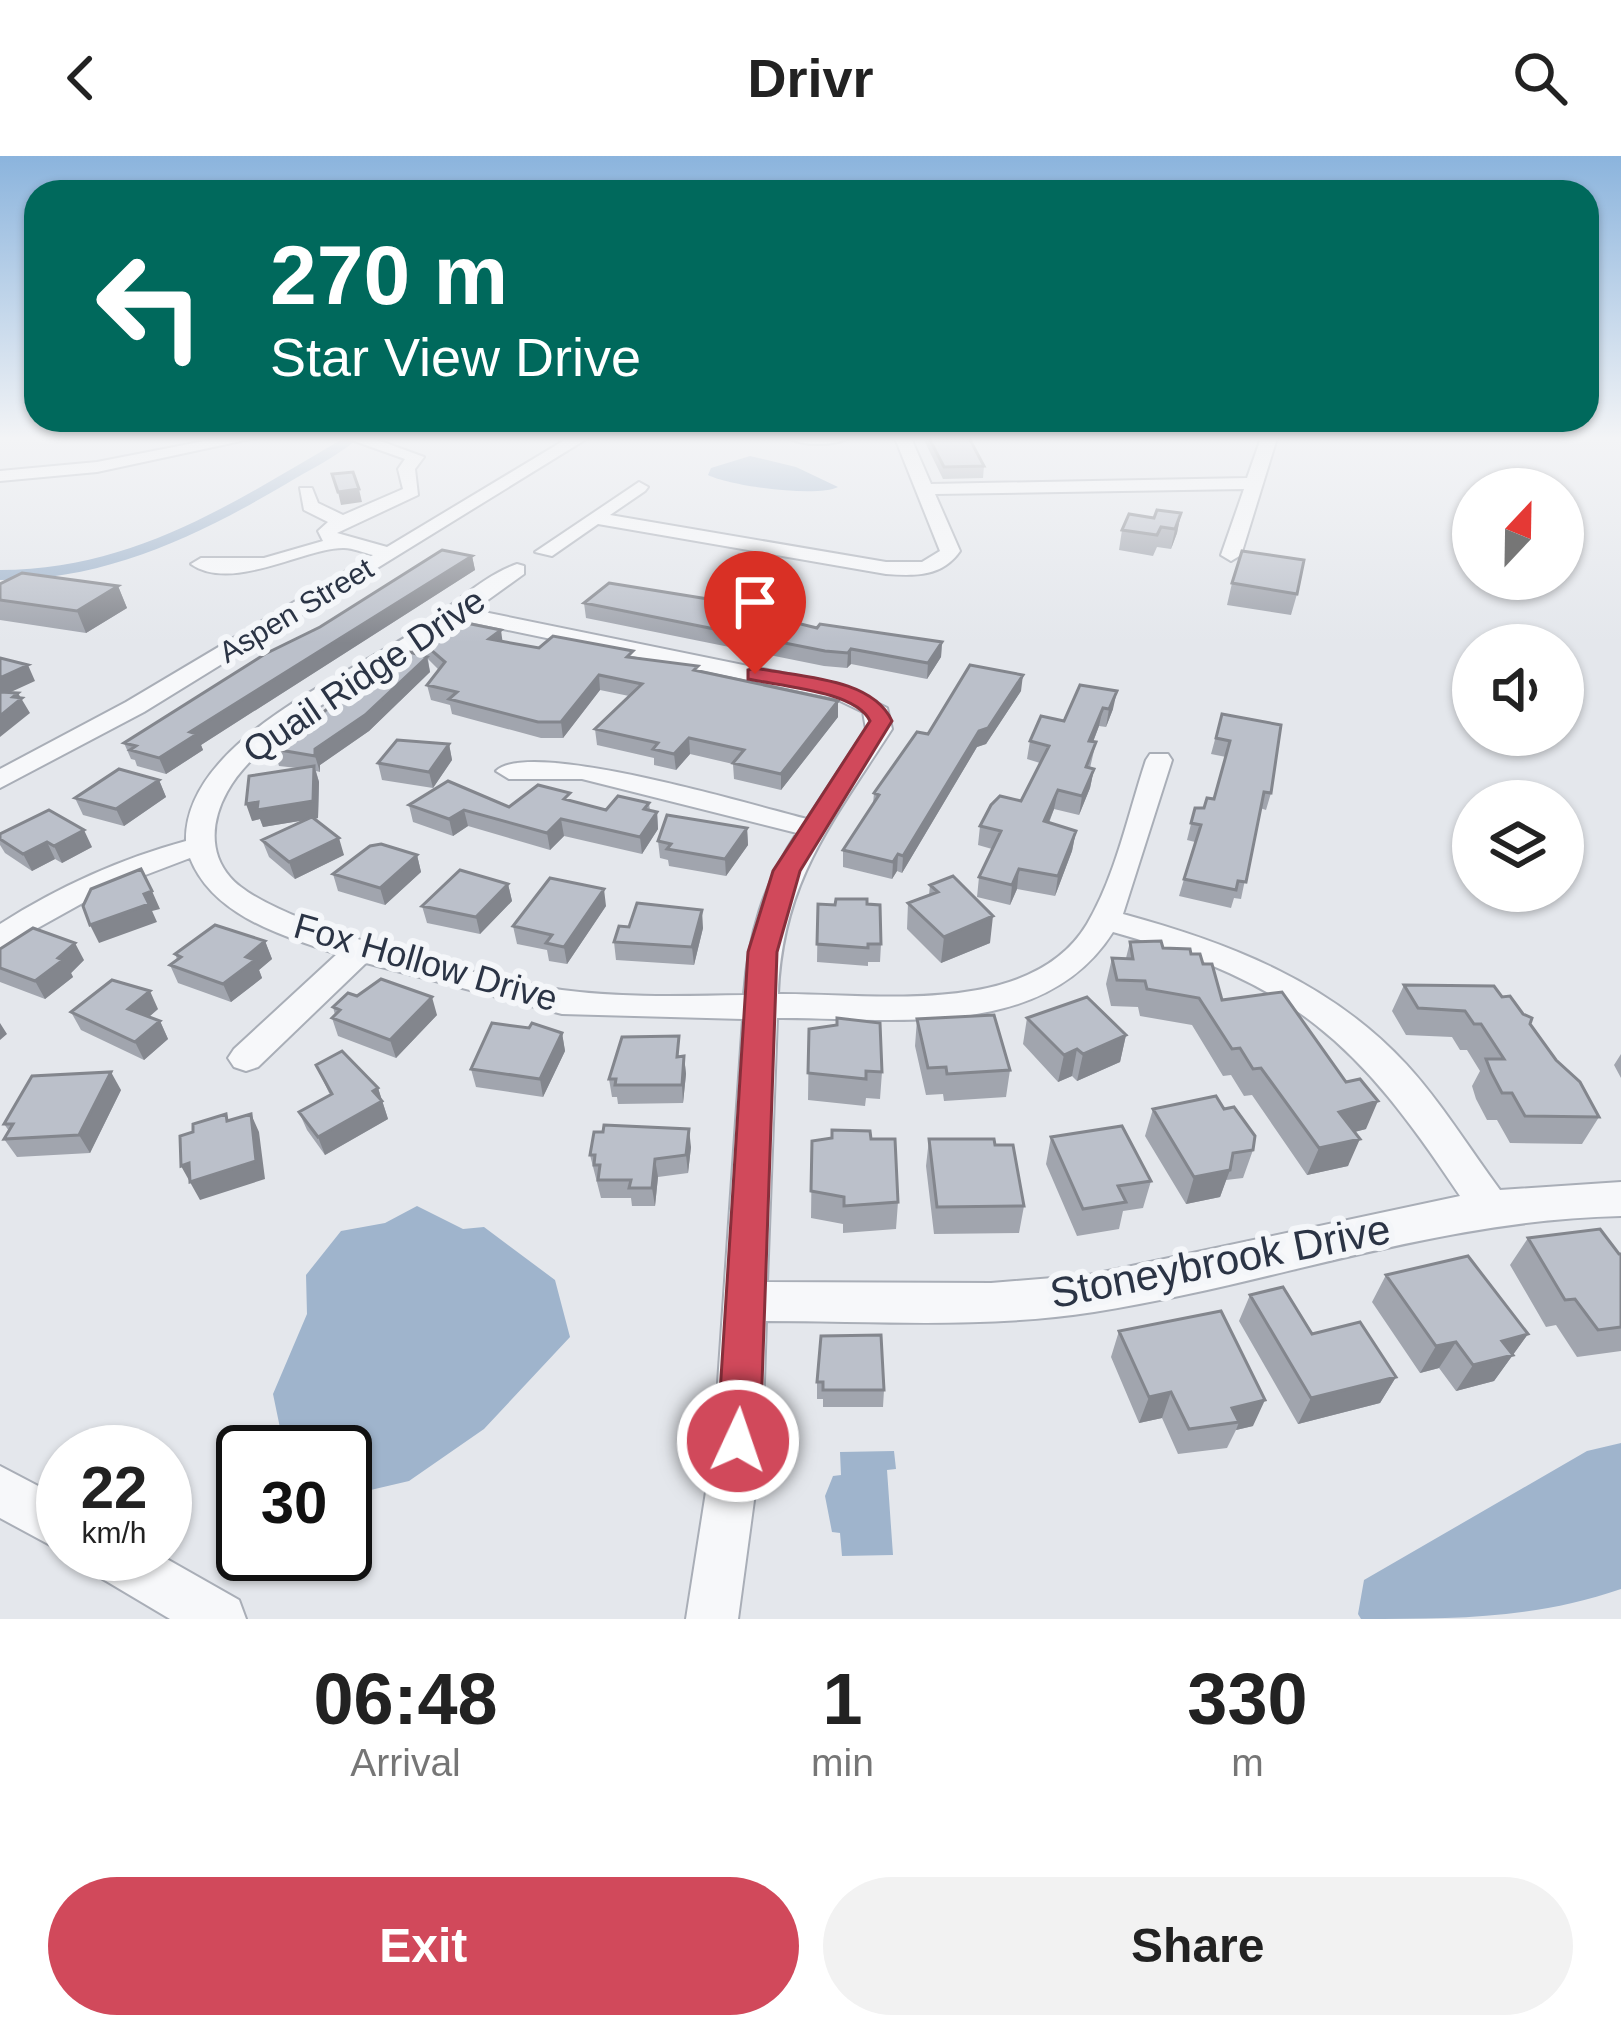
<!DOCTYPE html>
<style>
body{margin:0;font-family:Arial,sans-serif;background:#f2f2f2;color:#222;height:100vh;display:flex;flex-direction:column;font-size:45px;white-space:nowrap}
*{box-sizing:border-box;margin:0}
p{font-size:39px;color:#767676}
.icon{flex:none;width:66px;height:66px;fill:none;stroke:currentColor;stroke-width:2;stroke-linecap:round;stroke-linejoin:round}
.map{position:relative;height:1463px;overflow:hidden}
.panel{display:flex;flex-direction:column;background:#fff;flex:1}
.panel>*{flex:none}
.banner{position:absolute;left:24px;top:24px;width:1575px;height:252px;border-radius:36px;box-shadow:0 3px 9px #0004;background:#00695c;color:#fff;overflow:hidden}
.needle{width:78px;rotate:22deg}
.controls{position:absolute;left:1452px;top:312px;display:grid;gap:24px}
.controls a{display:grid;place-items:center;width:132px;height:132px;border-radius:50%;background:#fff;box-shadow:0 3px 9px #0004;font-size:60px}
.speed{position:absolute;left:36px;top:1269px;display:flex;gap:24px;font-size:60px;font-weight:700;text-align:center}
.speed>*{display:grid;place-content:center;width:156px;height:156px;border-radius:50%;background:#fff;box-shadow:0 3px 9px #0004;line-height:1}
.speed small{font-size:30px;font-weight:400}
.speed .limit{border:6px solid #111;border-radius:18px;background:#fff;color:#111}
.pin{position:absolute;display:grid;place-items:center;width:102px;height:102px;color:#fff;margin:-123px -51px;border-radius:50% 50% 50% 0;rotate:-45deg;box-shadow:0 0 12px #0007}
.pin .icon{rotate:45deg}
.me{position:absolute;width:132px;margin:-66px;rotate:3deg;stroke-linejoin:round;filter:drop-shadow(0 0 9px #0008)}
.turn{display:flex;align-items:center;gap:42px;height:252px;padding:0 48px;font-size:54px}
.turn .icon{width:156px;height:156px;stroke-width:2.5}
.turn b{display:block;font-size:84px;line-height:102px}
.eta{display:flex;justify-content:space-evenly;align-items:center;height:204px;text-align:center}
.eta b{font-size:72px;font-weight:600;line-height:84px}
.primary-button{display:flex;gap:24px;margin-top:auto;padding:24px 48px}
.primary-button a{flex:1;height:138px;border-radius:72px;background:#d1495b;color:#fff;font-size:48px;font-weight:600;line-height:138px;text-align:center}
.primary-button a+a{background:#f2f2f2;color:#222}
header{display:flex;justify-content:space-between;align-items:center;height:156px;padding:0 48px;background:#fff;font-size:54px;font-weight:600}
.map>svg:first-child{display:block}
</style>
<header><svg class="icon" aria-label="back" viewBox="0 0 24 24"><path d="M15 5l-7 7 7 7"/></svg>Drivr<svg class="icon" aria-label="search" viewBox="0 0 24 24"><circle cx="10" cy="10" r="6"/><path d="M15 15l6 6"/></svg></header>
<div class="map">
<svg width="1621" height="1463" viewBox="0 0 1621 1463">
<rect width="100%" height="100%" fill="#e4e7ec"/>
<path fill="#9fb4cc" d="M750 300 796 311 838 331C817 342 730 330 708 319L711 312Z
M417 1050 463 1073 484 1071 555 1124 570 1181 484 1273 409 1325 345 1340V1296H285L273 1238 307 1158 306 1119 341 1075 385 1067Z
M1621 1287V1433C1534 1463 1454 1463 1361 1463L1358 1458 1364 1424 1587 1295Z
M894 1295 896 1313 887 1314 893 1399 842 1400 840 1377 832 1376 825 1340 833 1320 841 1319 840 1296Z"/>
<g fill="none" stroke-linecap="round" stroke-linejoin="round">
<path fill="#9fb4cc" fill-rule="evenodd" d="M344 282 356 284C336 301 309 314 286 328 196 381 106 424 0 424V414C133 414 233 347 344 282Z"/>
<g stroke="#a9aeb7" stroke-width="4">
<path id="minor" d="M220 282H255L97 316 0 325V315L97 306Z
M346 282H372L424 301 415 313 418 339 337 377 387 391 568 282H588L144 556 0 632V613L126 546 373 399C364 397 353 392 344 392 306 391 232 437 191 408L201 402H264L323 385 318 375 328 366 304 354 300 332H312L318 347 343 359 403 333 398 313 405 303Z
M789 282H848C835 290 802 290 789 282Z
M895 282H911L931 328 1247 322 1261 282H1277L1241 399 1231 405 1221 399 1244 333 935 338 960 395C942 421 915 420 886 418L598 368 552 400 535 396 639 326 648 331 645 335 610 359 886 406H922L940 395Z
M517 408 524 410V418L474 454 841 529 887 552 892 573C833 665 782 725 778 838 871 837 1030 863 1087 768 1116 719 1128 658 1146 604L1150 598H1168L1172 604 1123 758C1229 787 1329 825 1406 908 1441 946 1469 992 1500 1034L1621 1026V1060C1436 1064 1273 1128 1094 1156 986 1173 875 1165 766 1165L762 1285 738 1463H686L714 1285 743 863 562 858 366 807 258 911 246 915 234 911 228 902 234 893 337 798C283 780 213 760 190 702L106 734 0 793V768C58 731 120 703 186 685 184 586 346 520 417 474 448 454 482 420 517 408ZM460 464 834 542 863 556 866 573 807 663C755 650 530 582 496 615L509 623H582L797 677C764 727 748 779 744 839 684 840 622 842 562 834 495 825 269 768 230 721 208 696 212 663 227 636 263 569 396 509 460 464ZM1113 776C1296 828 1357 885 1460 1040L1089 1119 991 1127 767 1126 777 862C890 861 1043 887 1113 776Z
M0 1310 63 1343V1396L0 1362Z
M84 1398H158L239 1444 246 1463H170L91 1416Z"/>
</g>
<use href="#minor" fill="#f7f8fa" fill-rule="evenodd"/>
</g>
<path fill="#a1a5ae" d="M923 282H969L984 310 983 322 943 323Z
M1181 357 1177 377 1171 393 1157 391 1153 400 1119 394 1122 374 1154 362Z
M472 400 475 414 201 589 203 594 166 618 137 610 135 604 131 603 124 587Z
M1232 427 1297 438 1291 459 1227 449Z
M0 428 118 430 127 452 86 477 0 464Z
M584 447 745 454 817 472 942 486 941 501 927 523 851 508 847 512 824 510 586 462Z
M503 485 539 492 634 502 698 514 838 561 781 634 734 623 733 608 690 598 676 614 654 609V602L597 589 595 573 629 540 600 534 563 582H541L452 558 450 549 431 544 427 529 439 514 428 503 430 516 369 575 320 609V616L316 615 319 626 318 662 314 663 344 699 295 723 269 701 262 684 305 664 263 671 260 663 252 665 297 612 279 610 274 593 338 545 336 540 426 500 423 487Z
M1080 529 1113 553 1106 571 1099 570 1093 586H1096L1090 612 1094 613 1090 632 1079 659 1054 653 1049 667 1076 675 1072 695 1055 740 1017 733 1010 749 977 741 979 721 992 693 978 689 980 670 1021 645 1040 607 1027 603 1030 585 1064 565Z
M1021 535 986 588 977 591 902 717 897 715 892 723 843 711V694L873 648 874 637 928 578Z
M1222 558 1271 637 1266 654 1260 652 1241 743 1234 742 1231 752 1179 740 1195 686 1187 684 1195 652H1204L1214 643 1226 601 1211 598Z
M449 588 452 604 433 632 382 624 378 607Z
M159 624 166 641 124 670 83 659 75 642Z
M571 645 606 654 649 647 650 655 657 656 658 673 642 698 564 680 550 694 468 670 453 680 413 666 409 649 509 651Z
M747 672 748 689 726 720 669 710 668 704 660 702 658 685Z
M0 678 92 691 62 707 55 703 32 715 5 697 0 689Z
M417 699 421 716 385 749 338 735 333 718Z
M508 728 512 745 480 778 427 767 422 750Z
M930 729 990 787 941 807 907 773 908 747 929 739Z
M818 748H867L881 788 880 806H868V810L817 806Z
M606 750 567 808 549 805 547 794 517 788 513 770Z
M703 772 694 809 616 804 614 786Z
M265 785 272 803 259 814 262 822 231 846 178 827 170 809 177 803 175 798Z
M1130 786 1191 798 1203 808 1222 844 1366 973 1354 976 1348 1010 1307 1019 1252 939 1244 940 1231 919 1223 920 1192 869 1140 860 1138 851 1111 850 1106 828 1112 802H1126Z
M0 793 84 804 71 817 73 821 45 843 0 826Z
M1404 829 1502 841 1530 868 1599 961 1582 988 1510 987 1497 964H1487L1476 943 1472 930 1480 915 1467 894H1460L1452 881 1406 879 1392 855Z
M357 840 437 859 396 902 338 880 332 862 335 859 333 851Z
M158 853 149 861 160 865 168 883 144 904 81 874 71 856Z
M1027 862 1126 879 1120 906 1077 925 1072 920 1058 926 1023 888Z
M917 863 1010 914 1006 941 944 945 943 938 926 939 915 890Z
M809 873 882 916 880 943 866 942 865 950 808 944Z
M562 877 565 895 543 941 476 931 471 913Z
M1621 898V922L1614 909Z
M684 900 686 918 683 947 618 948 617 941H612L609 923Z
M316 909 378 932 388 963 325 999 307 974 299 956 330 939Z
M121 934 90 997 17 1001 4 983 9 975 4 968Z
M1153 953 1253 994 1243 1022 1226 1024 1220 1041 1186 1048 1145 980Z
M1051 981 1151 1025 1143 1052 1123 1055 1119 1073 1077 1080 1046 1008Z
M871 983 898 1046 896 1073 843 1077V1068L811 1062 812 985Z
M929 983 995 989 1024 1050 1019 1077 934 1078 926 1010Z
M691 991 688 1017 658 1021 655 1050H632L631 1042H601L590 999Z
M1528 1082 1621 1098V1195L1577 1201 1556 1169 1546 1171 1510 1109Z
M1386 1119 1528 1178 1494 1225 1456 1235 1439 1212 1420 1217 1372 1146Z
M1250 1139 1312 1178 1396 1221 1380 1247 1298 1268 1239 1165Z
M1119 1175 1253 1270 1236 1274 1227 1292 1178 1298 1162 1262 1139 1267 1111 1201Z
M817 1226 884 1234 883 1251H823V1243H817Z"/>
<path fill="#83868d" d="M359 333 362 346 341 349 338 336Z
M1181 357 1177 377 1171 393 1175 373Z
M472 400 475 414 201 589 203 594 166 618 159 602 190 576Z
M118 430 127 452 86 477 77 455Z
M501 474 503 489 489 483Z
M942 486 941 501 927 523 928 507Z
M851 493V508L847 512 848 497Z
M427 501 430 516 369 575 320 609V616L315 600V593Z
M28 509 35 525 0 541V522Z
M599 519 600 534 563 582 561 566Z
M1023 519 1021 535 986 588 977 591 902 717 903 700 979 575Z
M1117 535 1113 553 1106 571 1109 553Z
M18 537 30 557 0 581V560Z
M838 545V561L781 634V618Z
M1103 552 1099 570 1086 604 1089 585Z
M689 582 690 598 676 614 674 598Z
M449 588 452 604 433 632 429 616Z
M314 610 319 626 318 662 263 671 260 663 252 665 246 648Z
M1094 613 1090 632 1079 659 1082 640Z
M159 624 166 641 124 670 116 653Z
M1058 634 1054 653 1041 685 1044 665Z
M464 654 468 670 453 680 449 663Z
M657 656 658 673 642 698 640 681Z
M561 663 564 680 550 694 547 677Z
M747 672 748 689 726 720 725 703Z
M84 674 92 691 62 707 54 690Z
M1076 675 1072 695 1055 740 1058 720Z
M339 682 344 699 295 723 289 706Z
M47 686 55 703 32 715 23 698Z
M898 698 897 715 892 723 893 706Z
M417 699 421 716 385 749 380 732Z
M1019 713 1017 733 1010 749 1012 729Z
M508 728 512 745 480 778 476 761Z
M604 733 606 750 567 808 564 791Z
M152 735 160 753 152 755 144 738Z
M149 748 157 766 99 787 90 769Z
M702 754 703 772 694 809 692 791Z
M993 760 990 787 941 807 944 781Z
M265 785 272 803 259 814 262 822 231 846 223 828 246 801Z
M75 787 84 804 71 817 73 821 45 843 35 825Z
M150 835 158 853 137 871 128 853Z
M432 841 437 859 396 902 390 884Z
M160 865 168 883 144 904 135 886Z
M0 867 7 878 0 884Z
M562 877 565 895 543 941 540 923Z
M1126 879 1120 906 1077 925 1083 898Z
M1077 893 1072 920 1058 926 1064 899Z
M684 900 686 918 683 947 682 929Z
M111 916 121 934 90 997 79 979Z
M378 932 388 963 325 999 318 981Z
M1378 945 1366 973 1328 983 1339 956Z
M251 958 259 976 265 1023 200 1044 181 1010Z
M689 973 691 991 688 1017 686 999Z
M1360 983 1348 1010 1307 1019 1319 992Z
M655 1003 658 1021 655 1050 652 1032Z
M1230 1014 1220 1041 1186 1048 1194 1021Z
M1528 1178 1494 1225 1456 1235 1473 1209 1502 1185Z
M1456 1186 1439 1212 1420 1217 1436 1190Z
M1396 1221 1380 1247 1298 1268 1311 1242Z
M1171 1236 1162 1262 1139 1267 1149 1241Z
M1265 1244 1253 1270 1236 1274 1239 1266 1232 1252Z"/>
<path fill="#bbc0ca" stroke="#83868d" stroke-width="3" d="M929 282H969L984 310 944 311Z
M353 316 359 333 338 336 332 318Z
M1157 354 1181 357 1175 373 1161 371 1157 379 1122 374 1129 358 1154 362Z
M442 394 472 400 190 576 197 578 159 602 130 594 136 590 124 587 265 498 320 471Z
M1242 395 1304 404 1297 438 1232 427Z
M22 417 118 430 77 455 0 444V428Z
M609 427 745 449 740 453 817 472 820 468 942 486 928 507 851 493 848 497 825 495 584 447Z
M456 465 501 474 489 483 539 492 553 480 633 495 627 501 698 510 694 514 838 545 781 618 733 607 744 594 689 582 674 598 653 593 658 587 595 573 642 528 599 519 561 566H538L449 543 457 536 427 529 445 506 423 487Z
M406 495 427 501 365 559 315 593V600L274 593 342 542 336 540Z
M0 502 28 509 0 522Z
M970 509 1023 519 988 572 979 575 903 700 898 698 893 706 843 694 879 639 874 637 917 576 928 578Z
M1080 529 1117 535 1109 553 1103 552 1089 585 1096 586 1086 611 1094 613 1082 640 1058 634 1044 665 1076 675 1058 720 1019 713 1012 729 979 721 1001 675 980 670 991 649 1000 640 1021 645 1049 590 1030 585 1041 560 1064 565Z
M0 536 18 537 13 541 22 542 0 560Z
M1222 558 1281 569 1271 637 1264 636 1246 726 1238 725 1236 734 1184 723 1201 669 1191 667 1195 652H1204L1207 642 1214 643 1230 585 1216 582Z
M397 584 449 588 429 616 378 607Z
M314 610 313 645 257 654 258 646 246 648 249 620Z
M119 613 159 624 116 653 75 642Z
M448 625 509 651 538 629 570 637 564 643 606 654 618 640 649 647 644 653 657 656 640 681 561 663 547 677 464 654 449 663 409 649Z
M49 654 84 674 54 690 47 686 23 698 0 683V678Z
M667 659 747 672 725 703 667 693 671 688 658 685Z
M312 661 339 682 289 706 262 684Z
M381 688 417 699 380 732 333 718 370 690Z
M141 713 152 735 144 738 149 748 90 769 83 750 91 733Z
M460 714 508 728 476 761 422 750Z
M953 720 993 760 944 781 908 747 938 736 930 729Z
M550 722 604 733 564 791 546 787 552 779 513 770Z
M836 743H867V748L880 749 881 788H868V792L817 788 818 748 835 749Z
M637 747 702 754 692 791 614 786 619 770 629 771Z
M215 769 265 785 246 801 255 804 223 828 170 809 181 801 175 798Z
M33 772 75 787 58 802 63 804 35 825 0 812V793Z
M1161 785 1163 792 1190 793 1191 798H1200L1203 808H1212L1222 844 1282 836 1346 926 1360 923 1378 945 1339 956 1360 983 1319 992 1261 912 1253 913 1240 892 1232 893 1199 842 1147 833 1145 825 1117 824 1112 802 1133 803 1130 786Z
M381 823 432 841 390 884 332 862 340 854 333 851 348 837 357 840Z
M112 824 150 835 128 853 160 865 135 886 71 856Z
M1404 829 1494 830 1502 841 1510 840 1523 858 1532 862 1530 868 1556 904 1580 926 1599 961 1525 960 1512 937H1502L1491 916 1486 903H1504L1481 868H1474L1465 855 1418 852Z
M1087 841 1126 879 1083 898 1077 893 1064 899 1027 862Z
M994 859 1010 914 947 918 946 911 928 912 917 863Z
M837 862 880 867 882 916 866 915V923L808 917 809 873 837 869Z
M492 867 529 872 532 867 562 877 540 923 471 913Z
M679 880 677 901 684 900 682 929H615L616 923H609L622 881Z
M342 895 378 932 373 935 382 945 318 981 299 956 332 938 316 909Z
M111 916 79 979 4 983 13 968H4L32 920Z
M1216 940 1224 953 1234 951 1255 980 1253 994 1233 997 1230 1014 1194 1021 1153 953Z
M226 958 227 965 251 958 256 1005 190 1026 189 1007 181 1010 180 980 193 976V968Z
M604 969 689 973 686 999 655 1003 652 1032H629L631 1024H598L600 1009H594L595 999H590L594 976H603Z
M1122 970 1151 1025 1118 1030 1126 1046 1083 1053 1051 981Z
M832 974 870 975 871 983H895L898 1046 844 1050V1041L811 1035 812 985 832 982Z
M929 983H994L995 989H1013L1024 1050 937 1051Z
M1600 1073 1619 1098H1621V1171L1598 1174 1575 1143 1565 1144 1528 1082Z
M1468 1100 1528 1178 1502 1185 1513 1199 1473 1209 1456 1186 1436 1190 1386 1119Z
M1283 1131 1312 1178 1360 1166 1396 1221 1311 1242 1250 1139Z
M1221 1155 1265 1244 1232 1252 1239 1266 1189 1273 1171 1236 1149 1241 1119 1175Z
M881 1179 884 1234H823V1226H817L821 1180Z"/>
<linearGradient id="sky" x2="0" y2="1"><stop stop-color="#8bb4dd"/><stop offset="0.58" stop-color="#f3f4f6"/><stop offset="1" stop-color="#f3f4f6" stop-opacity="0"/></linearGradient>
<rect width="1621" height="487" fill="url(#sky)"/>
<path fill="#d1495b" stroke="#882f3b" stroke-width="3" d="M755 512C798 521 872 521 892 565L800 715 777 796 760 1285 754 1300 738 1306 723 1300 717 1285 748 796 773 715 870 565C856 535 779 530 748 523V514Z"/>
<g text-anchor="middle" dominant-baseline="central" stroke-width="12" stroke-linejoin="round" paint-order="stroke">
<g font-size="30" fill="#2b3445" stroke="#f4f6f9">
<text transform="translate(296 454) rotate(-31)">Aspen Street</text>
</g>
<g font-size="36" fill="#2b3445" stroke="#f4f6f9">
<text transform="translate(364 519) rotate(-34)">Quail Ridge Drive</text>
<text transform="translate(426 806) rotate(16)">Fox Hollow Drive</text>
</g>
<g font-size="42" fill="#2b3445" stroke="#f4f6f9">
<text transform="translate(1220 1105) rotate(-11)">Stoneybrook Drive</text>
</g>
</g>
</svg>
<div class="controls">
<a><svg class="needle" viewBox="-14 -14 28 28"><path d="M0-13l5 13h-10z" fill="#e53935"/><path d="M0 13l5-13h-10z" fill="#767676"/></svg></a>
<a><svg class="icon" aria-label="sound" viewBox="0 0 24 24"><path d="M4 9h4l5-4v14l-5-4H4zM17 9q2 3 0 6"/></svg></a>
<a><svg class="icon" aria-label="layers" viewBox="0 0 24 24"><path d="M12 4l9 5-9 5-9-5zM3 14l9 5 9-5"/></svg></a>
</div>
<div class="speed"><div>22<small>km/h</small></div><div class="limit">30</div></div>
<div class="pin" style="left:755px;top:518px;background:#d93025"><svg class="icon" aria-label="arrive" viewBox="0 0 24 24"><path d="M6 21V4h12l-3 4 3 4H6"/></svg></div>
<svg class="me" style="left:738px;top:1285px" viewBox="-20 -20 40 40"><circle r="17" fill="#d1495b" stroke="#fff" stroke-width="3"/><path d="M0-11L8 9 0 5-8 9z" fill="#fff"/></svg>
<div class="banner">
<div class="turn"><svg class="icon" aria-label="left" viewBox="0 0 24 24"><path d="M17 20v-9H6M10 6l-5 5 5 5"/></svg><div><b>270 m</b>Star View Drive</div></div>
</div>
</div>
<section class="panel">
<div class="eta">
<div><b>06:48</b><p>Arrival</p></div>
<div><b>1</b><p>min</p></div>
<div><b>330</b><p>m</p></div>
</div>
<div class="primary-button"><a>Exit</a><a>Share</a></div>
</section>
